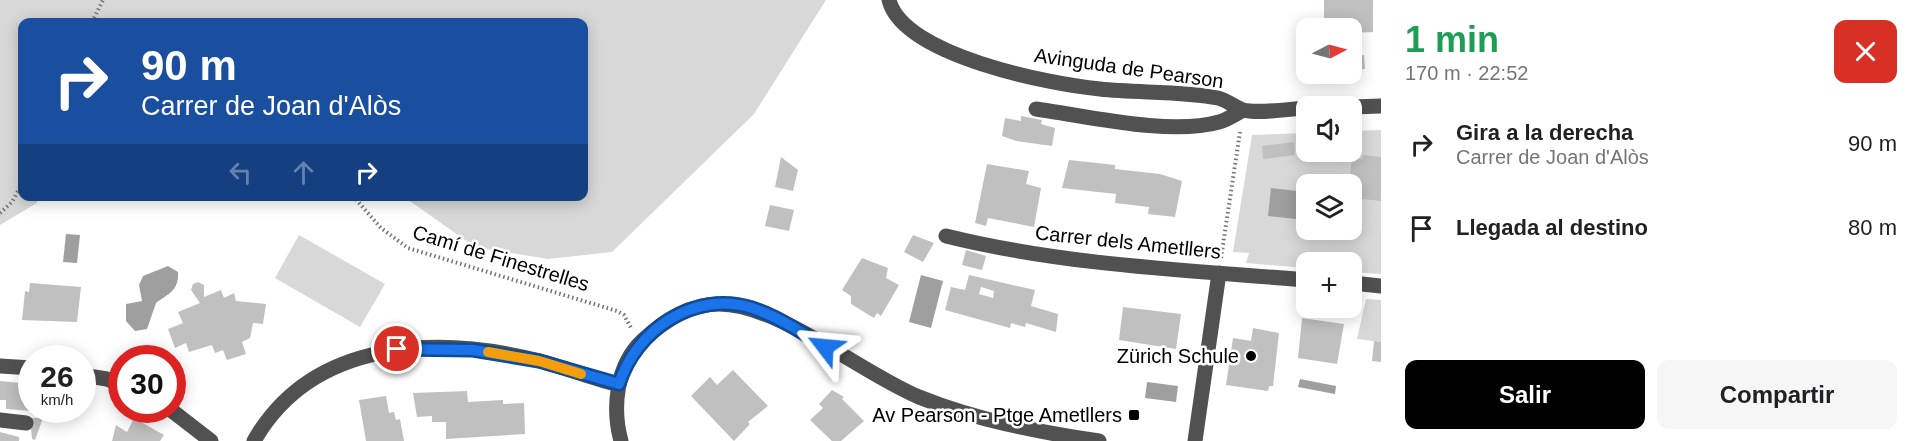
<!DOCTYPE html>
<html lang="es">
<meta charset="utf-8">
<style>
body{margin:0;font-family:Arial,sans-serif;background:#f6f6f6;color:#202124;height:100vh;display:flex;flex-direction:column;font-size:22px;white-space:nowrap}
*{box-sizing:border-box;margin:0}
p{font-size:20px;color:#757577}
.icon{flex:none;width:33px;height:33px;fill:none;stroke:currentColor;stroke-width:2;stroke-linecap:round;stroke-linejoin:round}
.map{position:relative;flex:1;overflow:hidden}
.panel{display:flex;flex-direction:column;background:#fff;width:540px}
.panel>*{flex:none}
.banner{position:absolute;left:18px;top:18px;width:570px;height:183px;border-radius:12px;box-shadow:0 3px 15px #0003;background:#1a4fa0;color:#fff;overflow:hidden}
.needle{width:39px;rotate:84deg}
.controls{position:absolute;left:1296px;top:18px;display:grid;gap:12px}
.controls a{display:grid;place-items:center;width:66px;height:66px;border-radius:12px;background:#fff;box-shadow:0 3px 15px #0003;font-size:30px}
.speed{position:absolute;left:18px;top:345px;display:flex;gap:12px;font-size:30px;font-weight:700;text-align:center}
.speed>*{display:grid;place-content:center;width:78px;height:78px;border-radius:50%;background:#fff;box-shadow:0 3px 15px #0003;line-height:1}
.speed small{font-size:15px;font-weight:400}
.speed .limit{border:9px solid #d22;background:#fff;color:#111}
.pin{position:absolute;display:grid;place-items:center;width:51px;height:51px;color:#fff;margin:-26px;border:3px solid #fff;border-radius:50%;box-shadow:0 2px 6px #0007}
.me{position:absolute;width:66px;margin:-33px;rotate:299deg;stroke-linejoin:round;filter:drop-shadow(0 0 4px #0008)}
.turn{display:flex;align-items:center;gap:21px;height:126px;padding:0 24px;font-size:27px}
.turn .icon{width:78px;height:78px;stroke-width:2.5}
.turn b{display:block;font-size:42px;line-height:51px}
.lanes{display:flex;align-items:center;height:57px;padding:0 24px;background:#0003;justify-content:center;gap:30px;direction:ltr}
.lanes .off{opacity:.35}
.round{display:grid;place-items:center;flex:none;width:63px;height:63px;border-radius:12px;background:#f6f6f6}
.overview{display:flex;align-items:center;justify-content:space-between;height:102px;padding:0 24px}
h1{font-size:36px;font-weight:800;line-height:45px;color:#1e9e55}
.primary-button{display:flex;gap:12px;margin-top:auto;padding:12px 24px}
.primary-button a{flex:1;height:69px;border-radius:12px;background:#000;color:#fff;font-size:24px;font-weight:800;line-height:69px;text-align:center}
.primary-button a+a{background:#f6f6f6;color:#202124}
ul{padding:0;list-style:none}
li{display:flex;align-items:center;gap:18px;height:84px;padding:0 24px}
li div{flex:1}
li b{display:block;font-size:22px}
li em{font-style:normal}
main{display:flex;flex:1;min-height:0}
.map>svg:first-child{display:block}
</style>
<main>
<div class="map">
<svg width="1381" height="441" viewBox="0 0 1381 441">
<rect width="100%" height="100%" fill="#fff"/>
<path fill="#d8d8d8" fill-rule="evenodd" d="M0 0H826L754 114 612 252 548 259 475 247 404 197 584 196V22H22V196L38 197 37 203 0 225Z
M1381 130V274L1352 272V262H1306V268L1246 263 1249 253 1233 252 1252 135 1306 133V152H1352V131ZM1306 184H1352V230H1306Z
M299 235 385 284 360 327 275 278Z
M1366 299 1381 300V342L1357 339Z"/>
<path fill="#9f9f9f" d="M1271 188 1306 192V220L1268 216Z
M66 234 80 235 77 263 63 262Z
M168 266 178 272C179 291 168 294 156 303L147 329 135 331 126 321V304L142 301 139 285 143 276Z
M921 275 943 281 931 328 909 322Z
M1300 379 1336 386 1335 394 1298 387Z
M1147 382 1178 386 1176 402 1145 398Z"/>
<path fill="#c0c0c0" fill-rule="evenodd" d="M1324 0H1373V32L1352 33V28H1324Z
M1364 55 1365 69 1352 70V56Z
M1021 116 1042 120 1041 124 1055 128 1052 146 1016 141 1002 136 1005 118 1021 121Z
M1294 142 1295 155 1263 159 1262 146Z
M1363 155 1381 157V201L1352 198V184H1349L1352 158 1362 159Z
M781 157 798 170 793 191 775 187Z
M1069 160 1115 165V169L1160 174 1182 181 1175 217 1148 214 1149 207 1115 203 1116 194 1062 188Z
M987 164 1029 171 1026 184 1041 188 1034 227 988 218 986 226 975 223Z
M770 205 794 210 789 231 765 226Z
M913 235 934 243 923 262 904 252Z
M966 250 986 256 982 270 962 265Z
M862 258 888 268 886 278 899 285 881 316 877 313 874 318 851 304V296L842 290Z
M969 275 1035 290 1031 306 1058 314 1056 332 1026 323 1025 327 1011 323 1010 328 945 310 951 287 965 290ZM981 287 994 291 993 298 979 294Z
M198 282 204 285V297L221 290 224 298 234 293 236 301 266 304 263 324 253 323 250 338 242 342 246 354 227 360 223 350 215 353 212 345 189 352 186 343 175 348 168 329 183 323 178 312 200 303 191 290 193 284Z
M30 283 81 287 77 322 22 320 25 291 29 292Z
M1123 307 1181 314 1176 349 1119 340Z
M1302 318 1344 324 1337 364 1298 358Z
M1253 328 1279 333 1273 386H1269L1268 391 1226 385 1233 338 1251 341Z
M1374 341 1381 342V362L1372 361Z
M733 370 768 406 748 422 750 424 734 441 691 396 710 377 717 385Z
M0 381 32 384V411L6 409V400H0Z
M832 390 844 397 842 399 864 421 841 441H832L810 420 823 408 819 404Z
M467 391 468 402 503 400V404L524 403 525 434 446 439V422H432V416L417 417 413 393Z
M386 396 389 413 394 412 396 420 400 419 404 441H366L359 400Z
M30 418H43L35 440 32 439Z
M134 418 164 435 160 441H112L116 425 127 432Z
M0 432 19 437V441H0Z"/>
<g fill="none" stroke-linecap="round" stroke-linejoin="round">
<path stroke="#737373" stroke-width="4" stroke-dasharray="1.5 3" stroke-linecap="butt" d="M92 22 103 0
M353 196 381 228 408 248 617 311 624 315 631 328
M0 213 12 202 22 184
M1221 258 1240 132"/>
<path stroke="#515151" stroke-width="15" d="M889 0C903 56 1050 84 1100 89 1136 93 1184 91 1218 98 1227 100 1234 107 1243 110 1258 114 1289 109 1306 108
M1352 107 1381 106
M1036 109C1087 116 1170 136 1219 122 1227 120 1236 114 1243 110
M946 236C1063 265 1186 270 1306 280
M1352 283 1381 286
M0 366 32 368
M82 375 107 379 122 385
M171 410 211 441
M0 420 26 423
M254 441C312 339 437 335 540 361 566 368 592 378 619 385
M621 441C612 408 616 365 643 340 664 321 689 304 719 304 779 304 861 373 919 397 976 420 1038 432 1099 441
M1195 441 1219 273"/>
</g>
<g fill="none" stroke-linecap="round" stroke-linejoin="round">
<g stroke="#114b97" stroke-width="15">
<path id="route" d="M397 349 473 350 539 361 619 384C636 330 694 290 752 308 777 316 803 333 825 347"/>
</g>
<use href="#route" stroke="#1a73e8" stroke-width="10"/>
<path stroke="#f59e0b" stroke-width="10" d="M488 352 539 361 581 374"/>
</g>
<g fill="#000" stroke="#fff" stroke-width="2">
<circle cx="1251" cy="356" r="6"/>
<rect x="1128" y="409" width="12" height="12" rx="3"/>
</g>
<g text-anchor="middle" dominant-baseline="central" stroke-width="5" stroke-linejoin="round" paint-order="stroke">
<g font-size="20" fill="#000" stroke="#fff">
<text transform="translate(1129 68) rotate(8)">Avinguda de Pearson</text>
<text transform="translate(1128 242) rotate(6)">Carrer dels Ametllers</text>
<text transform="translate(501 258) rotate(17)">Camí de Finestrelles</text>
</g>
<g font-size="20" fill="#000" stroke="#fff" text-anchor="end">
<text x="1239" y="356">Zürich Schule</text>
<text x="1122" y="415">Av Pearson - Ptge Ametllers</text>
</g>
</g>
</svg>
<div class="controls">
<a><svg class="needle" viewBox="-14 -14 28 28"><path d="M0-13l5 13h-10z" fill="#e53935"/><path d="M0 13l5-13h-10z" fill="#757577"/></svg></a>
<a><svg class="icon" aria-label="sound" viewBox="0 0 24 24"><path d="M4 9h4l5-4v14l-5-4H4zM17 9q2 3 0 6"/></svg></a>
<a><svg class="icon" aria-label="layers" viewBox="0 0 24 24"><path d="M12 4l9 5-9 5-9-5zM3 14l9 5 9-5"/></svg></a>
<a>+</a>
</div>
<div class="speed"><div>26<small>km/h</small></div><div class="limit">30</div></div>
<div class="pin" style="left:397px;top:349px;background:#d93025"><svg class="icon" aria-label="arrive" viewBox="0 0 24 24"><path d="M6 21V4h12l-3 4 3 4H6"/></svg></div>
<svg class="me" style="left:825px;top:347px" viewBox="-20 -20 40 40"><path d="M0-17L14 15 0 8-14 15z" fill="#1a73e8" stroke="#fff" stroke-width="4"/></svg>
<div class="banner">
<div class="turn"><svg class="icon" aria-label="right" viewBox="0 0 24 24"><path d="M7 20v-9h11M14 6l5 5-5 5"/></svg><div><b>90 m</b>Carrer de Joan d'Alòs</div></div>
<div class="lanes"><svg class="icon off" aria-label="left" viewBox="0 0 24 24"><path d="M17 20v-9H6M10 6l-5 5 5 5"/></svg><svg class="icon off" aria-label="ahead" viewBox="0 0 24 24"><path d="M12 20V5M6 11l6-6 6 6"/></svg><svg class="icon" aria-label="right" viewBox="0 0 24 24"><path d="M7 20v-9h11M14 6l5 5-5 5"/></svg></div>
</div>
</div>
<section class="panel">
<div class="overview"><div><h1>1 min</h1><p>170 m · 22:52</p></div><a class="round" style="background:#d93025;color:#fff"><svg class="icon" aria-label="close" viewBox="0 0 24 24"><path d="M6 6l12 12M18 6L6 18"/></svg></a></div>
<ul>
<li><svg class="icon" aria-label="right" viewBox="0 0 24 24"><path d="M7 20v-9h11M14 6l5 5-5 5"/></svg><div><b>Gira a la derecha</b><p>Carrer de Joan d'Alòs</p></div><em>90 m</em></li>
<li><svg class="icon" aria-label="arrive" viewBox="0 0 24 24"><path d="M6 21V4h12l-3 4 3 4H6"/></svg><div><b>Llegada al destino</b></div><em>80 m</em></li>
</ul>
<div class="primary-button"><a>Salir</a><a>Compartir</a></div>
</section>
</main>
